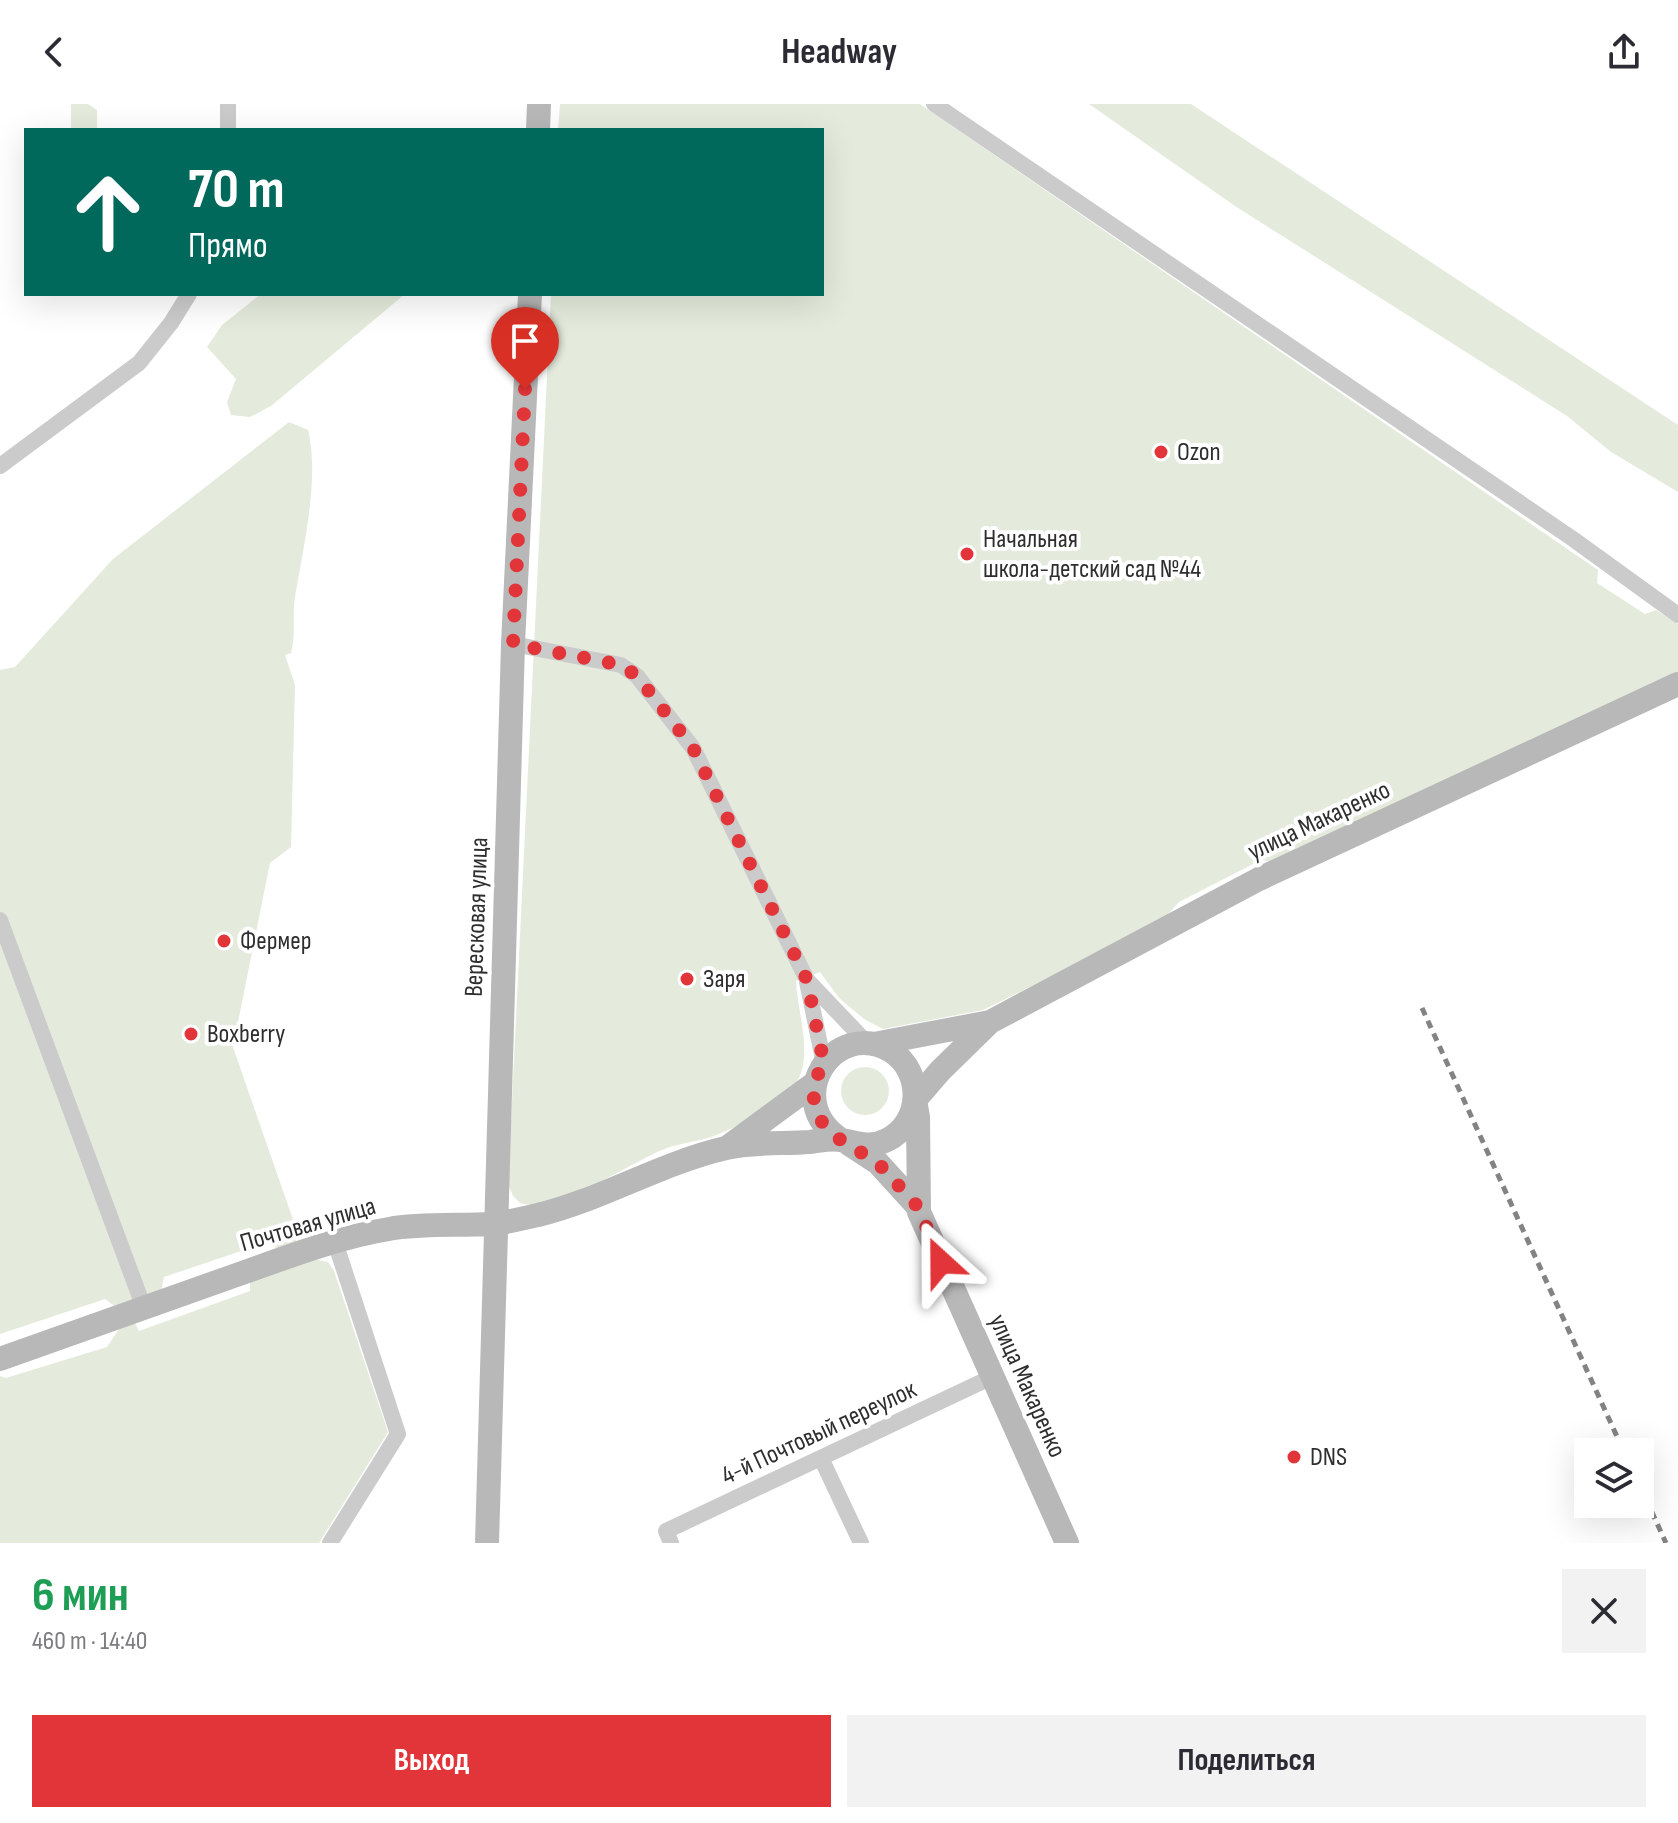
<!DOCTYPE html>
<html lang="ru">
<meta charset="utf-8">
<style>
body{margin:0;font-family:"Sofia Sans Condensed",sans-serif;background:#f2f2f3;color:#2b2b33;height:100vh;display:flex;flex-direction:column;font-size:30px;white-space:nowrap}
*{box-sizing:border-box;margin:0}
p{font-size:26px;color:#7c7c81}
.icon{flex:none;width:44px;height:44px;fill:none;stroke:currentColor;stroke-width:2;stroke-linecap:round;stroke-linejoin:round}
.map{position:relative;height:1439px;overflow:hidden}
.panel{display:flex;flex-direction:column;background:#fff;flex:1}
.panel>*{flex:none}
.banner{position:absolute;left:24px;top:24px;width:800px;height:168px;border-radius:0px;box-shadow:0 8px 32px #0002;background:#00695c;color:#fff;overflow:hidden}
.buttons{position:absolute;left:1574px;top:1334px;display:grid;gap:16px}
.buttons a{display:grid;place-items:center;width:80px;height:80px;border-radius:0px;background:#fff;box-shadow:0 8px 32px #0002;font-size:40px}
.pin{position:absolute;display:grid;place-items:center;width:68px;height:68px;color:#fff;margin:-82px -34px;border-radius:50% 50% 50% 0;rotate:-45deg;box-shadow:0 0 8px #0007}
.pin .icon{rotate:45deg}
.me{position:absolute;width:88px;margin:-44px;rotate:336deg;stroke-linejoin:round;filter:drop-shadow(0 0 6px #0008)}
.turn{display:flex;align-items:center;gap:28px;height:168px;padding:0 32px;font-size:36px}
.turn .icon{width:104px;height:104px;stroke-width:2.5}
.turn b{display:block;font-size:56px;line-height:68px}
.round{display:grid;place-items:center;flex:none;width:84px;height:84px;border-radius:0px;background:#f2f2f3}
.overview{display:flex;align-items:center;justify-content:space-between;height:136px;padding:0 32px}
h1{font-size:48px;font-weight:700;line-height:60px;color:#1e9e55}
.button{display:flex;gap:16px;margin-top:auto;padding:16px 32px}
.button a{flex:1;height:92px;border-radius:0px;background:#e13539;color:#fff;font-size:32px;font-weight:700;line-height:92px;text-align:center}
.button a+a{background:#f2f2f3;color:#2b2b33}
header{display:flex;justify-content:space-between;align-items:center;height:104px;padding:0 32px;background:#fff;font-size:36px;font-weight:700}
.map>svg:first-child{display:block}
</style>
<header><svg class="icon" aria-label="back" viewBox="0 0 24 24"><path d="M15 5l-7 7 7 7"/></svg>Headway<svg class="icon" aria-label="share" viewBox="0 0 24 24"><path d="M12 15V3M7 8l5-5 5 5M5 13v7h14v-7"/></svg></header>
<div class="map">
<svg width="1678" height="1439" viewBox="0 0 1678 1439">
<rect width="100%" height="100%" fill="#fff"/>
<path fill="#e4ebdc" d="M71 0H88L97 6V26H71Z
M560 0H920L1598 466 1597 479 1645 510 1656 506 1678 520V572L1276 758 1261 756 1179 798 1161 818 983 906 883 925 864 915 839 894 820 868 796 877C797 906 812 946 799 974 788 996 732 1027 708 1034 695 1038 680 1039 667 1044 632 1057 556 1111 520 1099L513 1092 508 1080 551 190H822V26H558Z
M1089 0H1191L1678 321V388L1611 348 1567 312 1235 102Z
M261 190H405L271 302 250 313 231 311 227 298 236 275 207 243 222 221Z
M289 318 308 326C320 375 303 444 295 493 292 512 296 530 291 549L285 551 295 581 291 743 270 759 233 943 298 1130C297 1141 291 1143 281 1147L268 1138 164 1173 161 1187 116 1203 105 1195 0 1230V566L15 563 113 455Z
M841 987a24 24 0 1 1 48 0a24 24 0 1 1-48 0Z
M314 1155 328 1158 334 1167 388 1328 319 1439H0V1272L6 1274 107 1243 119 1225 135 1219 139 1227 250 1187V1177Z"/>
<g fill="none" stroke-linecap="round" stroke-linejoin="round">
<path stroke="#cbcbcb" stroke-width="16" d="M934 0 1573 435 1678 511
M228 26V0
M0 362 139 259 171 219 189 190
M513 540 621 561 637 572 693 644 807 876 868 940
M0 816 144 1204
M807 878 824 960
M821 1354 861 1439
M330 1439 398 1330 335 1138
M671 1439 666 1427 992 1273"/>
<path stroke="#b8b8b8" stroke-width="24" d="M538 26 539 0
M874 940 990 918
M849 1040 878 1059 918 1103
M728 1043 815 979
M0 1255C76 1228 152 1201 228 1174 280 1156 334 1134 389 1125 422 1119 458 1122 491 1120 507 1119 523 1114 538 1111 603 1095 661 1059 726 1044 752 1038 783 1040 810 1038 819 1037 831 1034 840 1036 857 1038 869 1045 887 1036 922 1019 924 968 891 947 834 913 781 996 840 1035
M487 1439 513 540 530 190
M1067 1439 919 1108 918 1013 915 996 940 967 990 918 1259 775 1678 580"/>
<path stroke="#838383" stroke-width="5" stroke-dasharray="8 6" stroke-linecap="butt" d="M1422 904 1624 1348
M1640 1382 1666 1439"/>
</g>
<g fill="none" stroke-linecap="round" stroke-linejoin="round">
<path stroke="#e13539" stroke-width="14" stroke-dasharray="0 25.2" d="M525 285 513 540 621 561 637 572 693 644 807 876 824 960 817 972 813 988 815 1003 822 1018 833 1031 878 1059 918 1103 941 1158"/>
</g>
<g fill="#e13539" stroke="#fff" stroke-width="3">
<circle cx="1161" cy="348" r="8"/>
<circle cx="967" cy="450" r="8"/>
<circle cx="224" cy="837" r="8"/>
<circle cx="687" cy="875" r="8"/>
<circle cx="191" cy="930" r="8"/>
<circle cx="1294" cy="1353" r="8"/>
</g>
<g text-anchor="middle" dominant-baseline="central" stroke-width="8" stroke-linejoin="round" paint-order="stroke">
<g font-size="26" fill="#2e2e2e" stroke="#fff" text-anchor="start">
<text x="1177" y="348">Ozon</text>
<text x="983" y="435">Начальная<tspan x="983" dy="30">школа-детский сад №44</tspan></text>
<text x="240" y="837">Фермер</text>
<text x="703" y="875">Заря</text>
<text x="207" y="930">Boxberry</text>
<text x="1310" y="1353">DNS</text>
</g>
<g font-size="26" fill="#2e2e2e" stroke="#fff">
<text transform="translate(1319 717) rotate(-25)">улица Макаренко</text>
<text transform="translate(477 813) rotate(-88)">Вересковая улица</text>
<text transform="translate(308 1121) rotate(-16)">Почтовая улица</text>
<text transform="translate(1027 1282) rotate(66)">улица Макаренко</text>
<text transform="translate(819 1329) rotate(-25)">4-й Почтовый переулок</text>
</g>
</g>
</svg>
<div class="buttons">
<a><svg class="icon" aria-label="layers" viewBox="0 0 24 24"><path d="M12 4l9 5-9 5-9-5zM3 14l9 5 9-5"/></svg></a>
</div>
<div class="pin" style="left:525px;top:285px;background:#d93025"><svg class="icon" aria-label="arrive" viewBox="0 0 24 24"><path d="M6 21V4h12l-3 4 3 4H6"/></svg></div>
<svg class="me" style="left:941px;top:1158px" viewBox="-20 -20 40 40"><path d="M0-17L14 15 0 8-14 15z" fill="#e13539" stroke="#fff" stroke-width="4"/></svg>
<div class="banner">
<div class="turn"><svg class="icon" aria-label="ahead" viewBox="0 0 24 24"><path d="M12 20V5M6 11l6-6 6 6"/></svg><div><b>70 m</b>Прямо</div></div>
</div>
</div>
<section class="panel">
<div class="overview"><div><h1>6 мин</h1><p>460 m · 14:40</p></div><a class="round"><svg class="icon" aria-label="close" viewBox="0 0 24 24"><path d="M6 6l12 12M18 6L6 18"/></svg></a></div>
<div class="button"><a>Выход</a><a>Поделиться</a></div>
</section>
